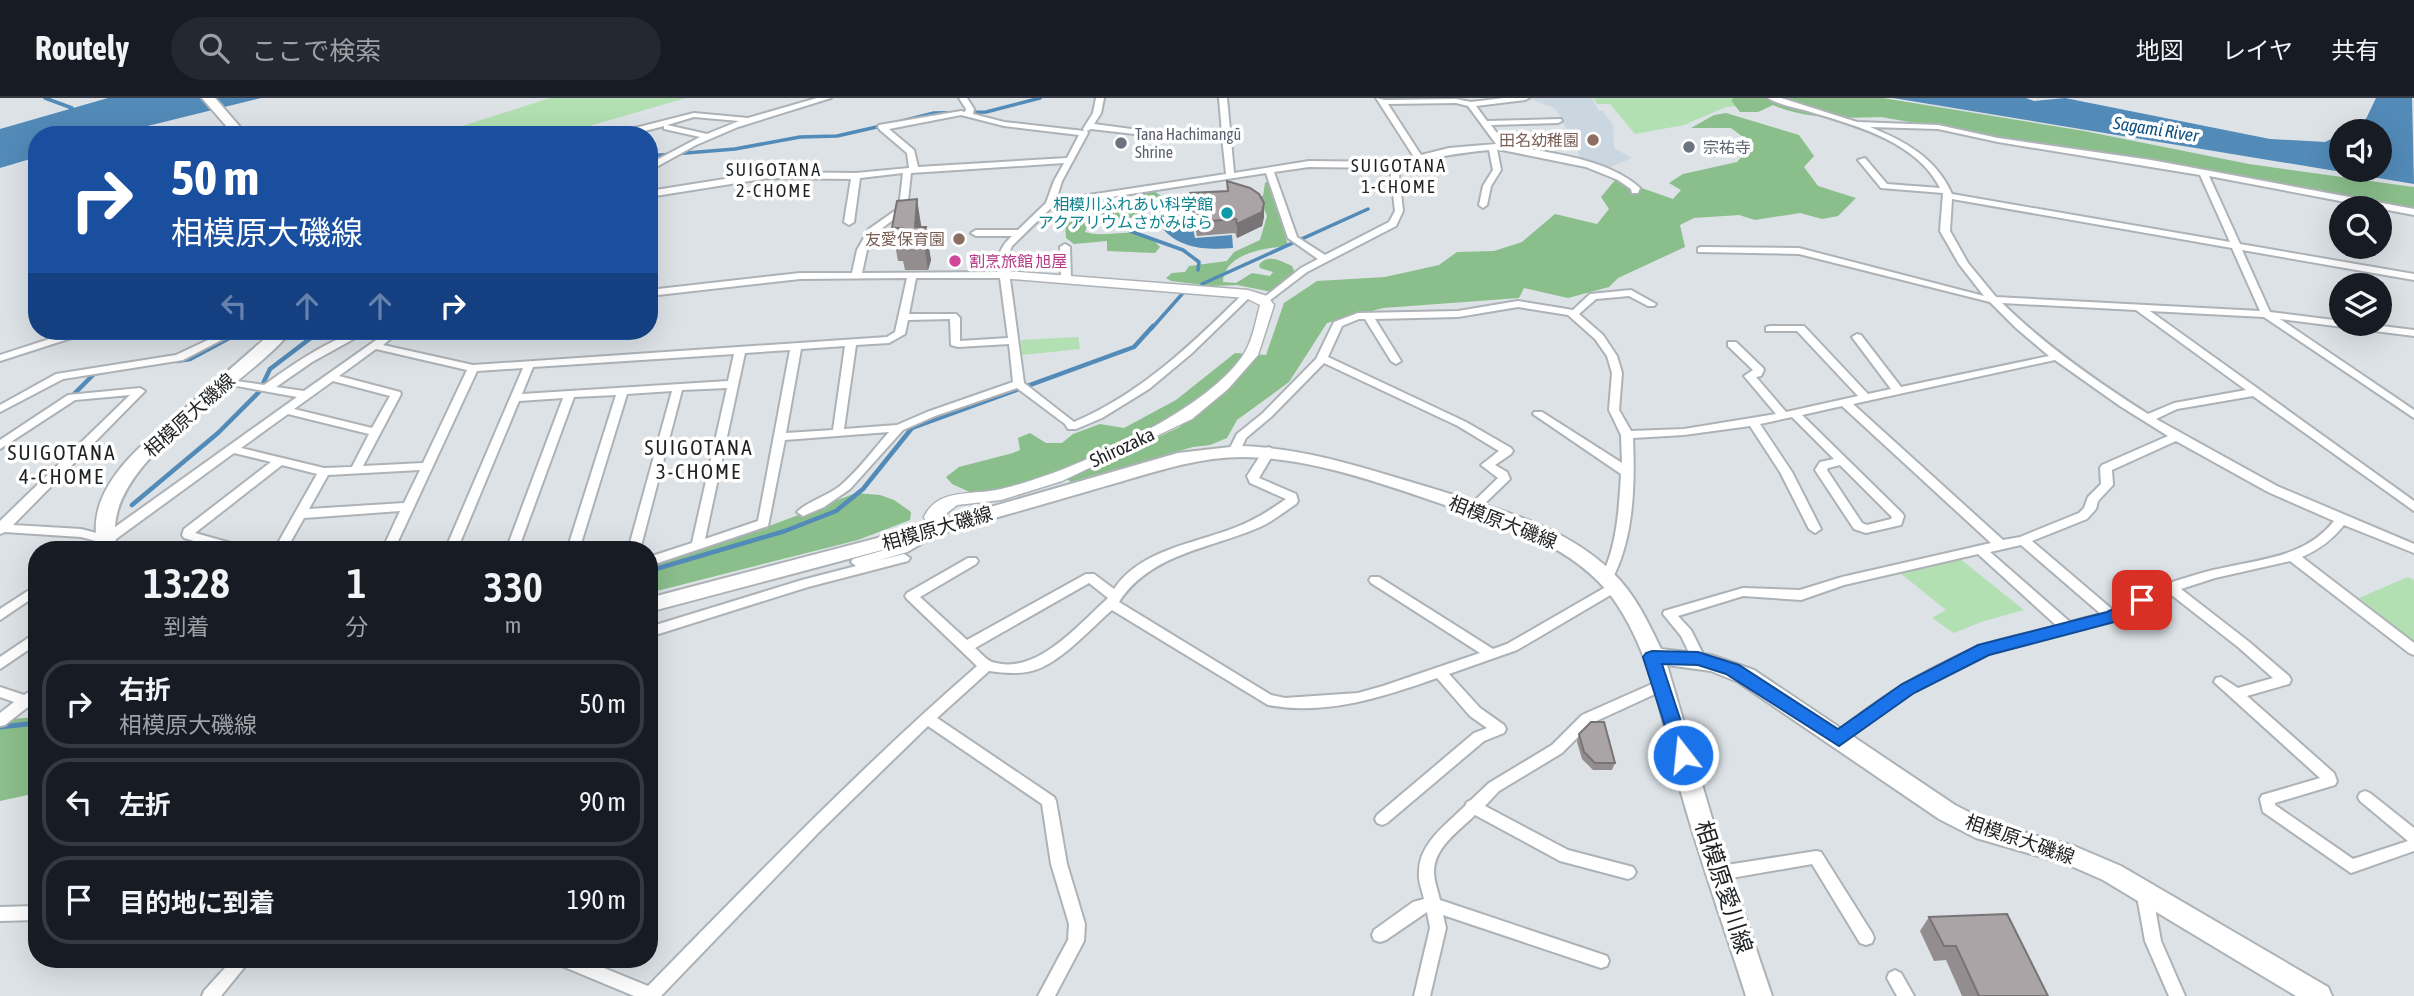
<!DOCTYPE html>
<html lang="ja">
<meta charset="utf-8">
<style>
body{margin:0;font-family:"Asap Condensed","Noto Sans JP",sans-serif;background:#242831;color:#f1f3f6;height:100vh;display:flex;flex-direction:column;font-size:26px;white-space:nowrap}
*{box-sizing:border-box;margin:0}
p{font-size:23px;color:#9ea1a6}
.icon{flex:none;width:38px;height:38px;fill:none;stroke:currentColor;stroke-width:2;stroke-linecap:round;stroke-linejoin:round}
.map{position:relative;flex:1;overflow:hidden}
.panel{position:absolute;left:28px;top:443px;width:630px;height:427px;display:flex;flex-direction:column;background:#171b24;border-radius:28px;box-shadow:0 7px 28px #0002}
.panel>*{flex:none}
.hud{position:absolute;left:28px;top:28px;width:630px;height:214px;border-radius:28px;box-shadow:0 7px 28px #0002;background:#1a4fa0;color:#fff;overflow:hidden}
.buttons{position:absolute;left:2329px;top:21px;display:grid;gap:14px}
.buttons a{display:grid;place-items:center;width:63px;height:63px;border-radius:50%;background:#171b24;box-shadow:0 7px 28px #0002;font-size:35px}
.pin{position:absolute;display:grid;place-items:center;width:60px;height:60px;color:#fff;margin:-30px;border-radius:14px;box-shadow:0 4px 10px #0006}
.me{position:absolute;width:77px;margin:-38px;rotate:344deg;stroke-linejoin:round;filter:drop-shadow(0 0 5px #0008)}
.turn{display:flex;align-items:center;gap:24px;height:147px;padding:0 28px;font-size:32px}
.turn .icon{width:91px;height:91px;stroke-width:2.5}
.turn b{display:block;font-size:49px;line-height:60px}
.lanes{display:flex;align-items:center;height:66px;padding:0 28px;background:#0003;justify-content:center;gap:35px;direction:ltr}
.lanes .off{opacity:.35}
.eta{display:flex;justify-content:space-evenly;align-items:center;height:119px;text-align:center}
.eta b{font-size:42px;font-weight:600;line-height:49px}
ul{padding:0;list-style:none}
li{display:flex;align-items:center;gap:21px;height:88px;margin:0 14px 10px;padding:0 14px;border:4px solid #363941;border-radius:28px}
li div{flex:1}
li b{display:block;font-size:26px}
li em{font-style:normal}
header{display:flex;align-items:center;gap:42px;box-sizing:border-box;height:98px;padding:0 35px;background:#171b24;border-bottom:2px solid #363941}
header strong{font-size:33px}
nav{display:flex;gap:38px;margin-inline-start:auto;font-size:24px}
.search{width:490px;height:63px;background:#242831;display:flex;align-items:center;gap:18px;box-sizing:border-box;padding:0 24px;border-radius:38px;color:#9ea1a6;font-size:26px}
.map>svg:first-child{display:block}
</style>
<header>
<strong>Routely</strong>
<div class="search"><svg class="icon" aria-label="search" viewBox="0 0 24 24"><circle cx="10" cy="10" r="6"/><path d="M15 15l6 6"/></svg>ここで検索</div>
<nav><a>地図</a><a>レイヤ</a><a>共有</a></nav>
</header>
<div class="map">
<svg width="2414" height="898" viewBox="0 0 2414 898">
<rect width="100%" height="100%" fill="#dce2e6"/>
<path fill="#cbd7e0" d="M1529 0H1592L1599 13H1603L1613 27 1614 50 1632 60 1606 71 1580 64 1578 53 1556 11Z"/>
<path fill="#b2e0b2" d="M550 0H686L558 37H434Z
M1594 0H1737L1742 8 1726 9 1684 27 1635 36 1610 6H1597Z
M1078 239 1080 251 1022 257 1021 242Z
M1959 460 2024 512 1981 524 1954 535 1932 520 1946 512 1899 474Z
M2408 479 2414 482V546L2359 500Z"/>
<path fill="#8abe8b" d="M1734 0H1883L2084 33 2249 66 2406 88 2414 89V111L1881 19C1845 20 1807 22 1773 7L1758 14H1740L1731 2Z
M1726 15 1799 37 1814 58 1804 69 1818 88 1856 100 1838 118 1822 121 1800 115 1755 122 1739 117 1694 120 1680 127 1685 149 1618 180 1609 189 1568 200 1524 190 1519 200 1383 210 1327 225 1289 284 1237 322 1227 340 1210 347 1193 349 1071 384 1067 381 1180 329 1182 325 1143 335 1059 376 1011 389 972 395 952 386 946 379 959 369 1013 355 1020 352 1018 340 1030 335 1046 345H1062L1073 336 1100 326 1124 330 1176 302 1235 255 1266 257 1284 205 1317 183 1385 179 1439 167 1457 154 1494 153 1522 144 1555 116 1597 126 1609 111 1601 99 1616 81 1673 101 1681 92 1669 85 1683 76 1737 64 1748 52 1747 42 1731 30H1691L1714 17Z
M1268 83 1272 86 1288 148C1266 150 1224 155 1223 184L1236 185 1252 175 1270 178 1273 174 1260 170 1259 167C1268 155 1281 163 1292 168L1296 177 1272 194 1237 187 1212 188 1171 183 1166 180 1172 175 1185 174 1189 168 1227 163 1234 154 1260 142 1267 118 1258 98H1263L1265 85Z
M1153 92 1168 103 1165 108 1150 112 1139 119 1089 123 1085 134C1111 142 1139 123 1160 149L1155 155 1107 153V143L1074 146 1066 140 1064 107 1072 105 1079 110 1136 108 1144 94Z
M856 395 880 397 894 402 911 414 910 422 858 442 649 495V467L738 440Z
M37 619V695L0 703V622Z"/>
<path fill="#528ab8" d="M108 0H261L111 37H37V59L0 70V31Z
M1893 0H2026L2034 3 2065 0 2270 41 2325 44 2341 36 2342 72H2380V33H2348L2364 25 2376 0H2412L2414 86Z
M1192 126 1195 140 1232 137 1233 150C1208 152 1181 151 1164 132L1167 128Z"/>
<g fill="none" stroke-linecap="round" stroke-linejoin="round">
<path stroke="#528ab8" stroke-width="3.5" d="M45 0 72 10 69 14
M890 26 934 15 986 14 1040 0
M649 58 735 51 800 39 837 38 881 28
M649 66 663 57
M1130 133 1183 152 1199 164 1198 172
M1202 186 1368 111
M1152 230 1183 195"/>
<path stroke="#528ab8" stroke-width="4.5" d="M177 263 190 261 242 233
M75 295 95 275H99
M132 407 218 335 259 294 270 271 320 233
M649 473 785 433 836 413 863 391 912 330 1134 249 1153 228"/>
<path stroke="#528ab8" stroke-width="5" d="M0 629 37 625"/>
<g stroke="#adb2b7" stroke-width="4">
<path id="street" d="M817 0H831L738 29 696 47 649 73V66L700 39 664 31V28L641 34 639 37H631L635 30 694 15 748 20ZM694 19 739 23 707 36 667 27Z
M959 0H967L974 11 973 16 1004 24 1084 33 1083 31 1093 15 1096 0H1104L1101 15 1094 26 1161 35H1222L1219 0H1227L1234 75 1309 63 1394 64 1414 59 1376 0 1385 2 1456 1 1471 4 1504 0H1529L1525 2 1476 8 1487 23 1561 21 1562 23 1558 25 1491 27 1505 46C1549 56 1605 59 1640 90L1638 95H1632L1631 91 1618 82 1586 69 1497 51 1501 72 1491 88 1487 107 1483 110 1479 107 1483 88 1493 72 1489 52C1455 55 1430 60 1398 68L1403 113 1396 128 1307 174 1265 206 1260 203 1262 201 1301 170 1318 161 1288 140 1266 75 1053 108 1012 148 1007 159 1024 285 1074 324C1142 295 1193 245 1245 194H1251L1253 196 1191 256 1149 291 1102 320 1076 331H1068L1065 326 1017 290 935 318 903 332 850 391 824 409 803 418 797 414C807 404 827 398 840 388 859 372 873 352 889 334L785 342 768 428 649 468V459L692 445 727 290 682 292 640 452H628L672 293 627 296 579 452H567L616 297 574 299 518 452H506L563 300 519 303 457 452H445L523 270 477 273 394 452H382L400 413 304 420 286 452H274L317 376 282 367 195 435 245 449 247 452H224L184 440 182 437 184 431 271 364 234 355 101 452H86L96 443 81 439 5 434 0 436V423L130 297 75 302 0 351V342L68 297 140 290 145 293 13 427 81 431 104 437 297 299 226 286 222 285 221 283 222 281 264 287C288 270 341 232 368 233L312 264 276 289 304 293 389 233H400L383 247 473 267 887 239 895 234 907 180 800 181 649 198V192L800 175H852L857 152 869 131 899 110 903 75 860 80 854 124 849 127 844 124 851 81 769 80 649 99V93L769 74 856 75 909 70 907 55 880 32 878 29 879 27 961 13 965 14 966 11ZM1456 5 1468 8 1496 46 1449 50 1421 57 1388 6ZM961 17 1004 28 1079 37 1067 60 918 69 914 52 889 31ZM1091 31 1161 39H1222L1226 76 1056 102 1062 83 1088 35 1087 33ZM1064 65 1054 83 1046 105 1018 132H976L971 135 976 138H1012C1000 149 997 158 999 174L862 175 867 152 876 135 907 111 911 75ZM1309 69 1390 70 1395 113 1389 124 1325 157 1297 139 1274 74ZM916 180H1000L1008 240 960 243V220L956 216H909ZM950 221 951 247 958 249 1009 246 1013 284 927 314 897 327 844 331 856 247 889 245 905 236 908 222ZM845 248 833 332 786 335 801 251ZM376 251 467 272 423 365 363 368 401 296 400 294 339 278ZM790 252 758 423 705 441 745 255ZM734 256 728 283 522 296 533 269ZM333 283 390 298 372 330 294 311ZM288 316 369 336 352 369 324 370 241 350ZM420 372 404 405 309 411 328 377Z
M1768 0H1781L1857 24 1938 27 1998 40 2151 62 2414 111V117L2209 78 2240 146 2414 176V182L2242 152 2270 214 2342 223V226H2366L2414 232V238L2280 221 2414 312V320L2264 219 2150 213 2414 403V413L2253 298 2177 311 2156 321 2277 388 2414 446V455L2344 427C2332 442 2320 451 2302 459L2414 545V557L2409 555 2290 463 2215 480 2181 491 2248 543 2289 578 2291 582 2289 586 2247 598 2334 675 2337 683 2335 687 2275 705V707L2353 761 2408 743 2360 703 2358 699 2360 695 2365 693 2370 695 2414 730V753L2351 775 2263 714 2260 701 2262 697 2320 680 2214 584 2216 580 2221 579 2238 590 2273 580 2238 549 2169 495 2117 521 1988 556 1913 594 1867 625 1844 645 1839 647 1834 645 1832 641 1834 637C1877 600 1926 571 1978 549 2003 539 2032 535 2057 528L1978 456 1844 487 1801 502 1743 498 1678 518 1691 532 1705 560 1703 563H1693L1681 538 1663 516 1664 513 1743 490 1800 492 1842 479 1991 445 1842 308 1802 317 1902 415 1904 418 1901 427 1866 435 1854 431 1815 372 1820 364 1834 361 1792 319 1760 326 1792 374 1821 431 1815 435 1809 431 1780 374 1750 328 1684 337 1633 340C1635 386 1634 442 1611 483L1607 484 1601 480C1617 448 1619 411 1621 376L1533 316 1534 314H1542L1622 365 1621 337 1609 312 1612 275 1607 258 1595 241 1568 217 1518 209 1458 219 1375 221 1401 263 1396 266 1391 263 1365 221H1359L1342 228 1328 259 1466 324 1511 350 1513 353 1511 356 1495 367 1507 374 1510 381 1477 413 1473 414 1467 410 1498 380 1481 367 1499 353 1458 328 1324 265 1271 319 1246 340 1239 355H1231L1229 352 1237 336 1263 315 1316 261 1334 224 1358 215 1458 213 1518 203 1573 212 1590 196 1631 192 1656 206 1654 208H1648L1629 198 1596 201 1579 216 1603 237 1617 258 1622 275 1619 312 1631 333 1684 331 1776 316 1744 278 1753 272 1728 248V244H1736L1763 270 1764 272 1761 278 1756 279 1786 314 1858 298 1797 233H1766V229L1770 228H1804L1868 296 1891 291 1852 239 1857 236 1861 237 1901 289 2049 258 2016 230 1990 204 1799 156 1698 154V150L1701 149 1799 150 1984 198 1959 166 1940 133 1943 95 1881 90 1858 62 1865 60 1887 86 1940 90C1918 45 1858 28 1814 15 1799 10 1781 8 1768 0ZM1870 29 1938 31 1998 44 2200 77 2230 144 1952 96C1936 60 1905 43 1870 29ZM1952 101 2232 150 2260 213 1996 199 1968 165 1950 133ZM2002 205 2136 212 2246 292 2174 305 2148 316C2096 283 2046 248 2002 205ZM2055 262 2120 308 2168 338 2102 367 2100 370 2101 386 2088 399 2084 410 2079 415 2020 439 2003 442 1853 306ZM2176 343 2268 394 2334 423C2304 461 2257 461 2213 472 2178 481 2143 493 2113 512L2032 443 2087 421 2096 411 2098 403 2113 387 2112 372ZM1840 367 1892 419 1891 421 1867 427 1862 425 1827 372 1828 370ZM2021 447 2101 516 2070 524 1990 454Z
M1065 146 1070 149 1071 181 1066 184 1061 181 1060 149Z
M74 233H88L87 235 0 263V257Z
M227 233H239L183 262 63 281 0 314V307L56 276 176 257Z
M1269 349 1275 353 1259 380 1296 396 1298 403 1296 406C1284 414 1273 423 1260 429 1210 451 1151 455 1119 504L1271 597 1285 600 1358 595 1383 588 1480 555 1371 485 1369 482 1371 479H1379L1493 551 1507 546 1611 486 1615 485 1621 489 1619 492 1517 552 1449 576 1480 610 1504 627 1506 631 1504 635 1484 643 1387 725 1382 727 1377 725 1375 721 1377 717 1474 635 1487 630 1470 618 1437 580C1383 599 1326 618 1268 607L1112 512C1091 530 1064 561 1038 571 1022 577 1005 575 989 573L937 620 1054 699 1056 703 1067 766 1085 826 1084 843 1055 898H1038L1068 842 1069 826 1051 766 1042 706 928 628 820 733 661 898H634L557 866 555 861H582L648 888C755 779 862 668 977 568L907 501 905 498 907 495 968 460H976L978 463 976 466 920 499 967 542 1086 476H1094L1114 491C1140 452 1193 446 1234 430 1253 423 1269 413 1286 401L1250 385 1247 378 1265 350ZM1089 485 1108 500 1106 502C1077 528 1036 578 992 564 986 562 980 554 975 550Z
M931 431 937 435 935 438 907 454 877 463 904 456 910 460 908 463 808 489 649 539V529L802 482 856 468 851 464 853 461 899 448Z
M37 487V497L0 522V511Z
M37 534V546L0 571V559Z
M1661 582 1666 583 1668 587 1666 591 1592 625 1562 655 1499 693 1485 708 1568 752 1633 769 1636 774 1633 779 1628 781 1560 763 1475 717C1459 733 1434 749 1434 774 1434 783 1438 793 1440 802L1607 858 1609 863 1607 868 1601 870 1443 817 1446 830 1430 898H1414L1430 830 1427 814 1386 842 1380 844 1374 842 1372 837 1374 832 1413 804 1424 801C1422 792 1418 783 1419 774 1419 745 1446 727 1465 708L1467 704 1471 702 1489 685 1552 647 1582 617Z
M0 589 24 597 37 589V602L5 627 0 628V615L14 604 0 599Z
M1816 753 1821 754 1872 835 1874 840 1872 845 1866 847 1860 845 1812 766 1720 782 1715 780 1712 775 1715 770 1720 768Z
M2144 786 2150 788 2152 793 2161 843 2185 898H2169L2145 843 2136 793 2138 788Z
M37 808V822L0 823V809Z
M233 861H251L221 898H202L204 893Z
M1895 872 1901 875 1914 898H1897L1887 880 1889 875Z"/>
</g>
<g stroke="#adb2b7" stroke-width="3">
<path id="secondary" d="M1005 173 1248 192 1267 198 1274 207 1258 257 1228 291 1192 321 1062 383 1001 402 957 407 942 419 946 431 937 437 931 435 924 419C938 389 974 398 1001 391 1067 376 1210 313 1245 254 1253 241 1256 222 1260 207L1246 200 1000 180V174Z"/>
</g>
<g stroke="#adb2b7" stroke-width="4">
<path id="primary" d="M202 0H215L247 37H234Z
M274 233H291C247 290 91 368 118 452H99C79 386 155 337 196 301 222 278 248 255 274 233Z
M1239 348C1307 350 1367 371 1431 390 1494 410 1565 427 1613 475 1635 496 1648 524 1661 551L1711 557 1754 572 1955 707 1990 725 2074 748 2121 768 2328 889 2332 898H2296L2103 782 2069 767 1976 740 1939 721 1738 584 1711 573 1667 567 1714 727 1772 898H1746C1725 831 1701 765 1682 698 1665 634 1654 563 1618 508 1584 454 1517 431 1460 412 1390 389 1318 360 1243 359 1202 359 1163 371 1123 383 1084 394 1045 406 1005 417 887 452 768 482 649 514V500L935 425 1178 355Z"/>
</g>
<use href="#street" fill="#fff" fill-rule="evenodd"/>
<use href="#secondary" fill="#fff" fill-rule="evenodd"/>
<use href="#primary" fill="#fff" fill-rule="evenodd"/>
</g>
<path fill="#938d90" d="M1227 83 1264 119 1262 128 1237 140 1235 135 1197 138 1191 109 1190 95 1227 93Z
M922 129 931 162 928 172H905L903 163H898L892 130Z
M1579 636 1615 665 1612 672H1593L1582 661 1577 644Z
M1929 819 2048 898H1962L1946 862 1934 863 1920 833Z"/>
<path fill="#787375" d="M917 101 922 133 915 129Z
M1264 105V119L1262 128 1237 140V126Z
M926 129 931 162 928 172 923 139Z"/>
<path fill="#aba4a7" stroke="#787375" stroke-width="2" d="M1227 83 1250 90 1259 96 1264 105 1262 114 1237 126 1236 121 1197 124 1190 95 1228 93Z
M917 101 915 129H926L923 139H899L902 130H892L897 103Z
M1591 624H1604L1615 665H1595L1584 654 1579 636Z
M2007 816 2048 898H1979L1956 848H1944L1929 819Z"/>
<path fill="#1a73e8" stroke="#114b97" stroke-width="2" d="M2142 497 2150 502 2148 507 2118 523 1989 557 1914 595 1839 648 1726 576 1698 567 1662 566 1692 657 1690 663 1683 665 1676 663 1643 559 1646 555 1652 553 1698 554 1739 567 1838 631 1902 586 1978 547 2107 514Z"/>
<g fill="#8d6e63" stroke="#fff" stroke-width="2.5">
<circle cx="1593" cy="42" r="7"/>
<circle cx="959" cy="141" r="7"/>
</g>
<g fill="#6b7280" stroke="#fff" stroke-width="2.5">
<circle cx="1121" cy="45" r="7"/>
<circle cx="1689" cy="49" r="7"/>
</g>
<circle fill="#0f9aa8" stroke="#fff" stroke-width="2.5" cx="1227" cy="115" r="7"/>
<circle fill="#d1479c" stroke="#fff" stroke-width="2.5" cx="955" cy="163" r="7"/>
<g text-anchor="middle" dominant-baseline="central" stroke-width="7" stroke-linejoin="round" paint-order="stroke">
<g font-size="16" fill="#5b616d" stroke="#fff" text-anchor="start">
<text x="1135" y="36">Tana Hachimangū<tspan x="1135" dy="18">Shrine</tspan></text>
<text x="1703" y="49">宗祐寺</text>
</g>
<g font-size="16" fill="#785e54" stroke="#fff" text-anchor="end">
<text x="1579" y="42">田名幼稚園</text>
<text x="945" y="141">友愛保育園</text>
</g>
<g font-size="16" fill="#0d838f" stroke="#fff" text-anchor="end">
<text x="1213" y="106">相模川ふれあい科学館<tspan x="1213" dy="18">アクアリウムさがみはら</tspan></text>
</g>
<g font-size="16" fill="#b23c85" stroke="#fff" text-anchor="start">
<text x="969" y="163">割烹旅館 旭屋</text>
</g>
<g font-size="18" font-style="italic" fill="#0f527f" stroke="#fff">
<text transform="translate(2156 31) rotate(9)">Sagami River</text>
</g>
<g font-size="18" letter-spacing="2" fill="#1f2122" stroke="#fff">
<text x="1399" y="67">SUIGOTANA<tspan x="1399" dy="21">1-CHOME</tspan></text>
<text x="774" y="71">SUIGOTANA<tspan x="774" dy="21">2-CHOME</tspan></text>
</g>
<g font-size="19" fill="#1f2122" stroke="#fff">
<text transform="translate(189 317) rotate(-42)">相模原大磯線</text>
<text transform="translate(1122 349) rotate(-25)">Shirozaka</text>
<text transform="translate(1503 424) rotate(21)">相模原大磯線</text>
<text transform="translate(937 430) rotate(-16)">相模原大磯線</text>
<text transform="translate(2020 741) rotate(19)">相模原大磯線</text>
</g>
<g font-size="21" letter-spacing="2" fill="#1f2122" stroke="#fff">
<text x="699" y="349">SUIGOTANA<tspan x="699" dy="24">3-CHOME</tspan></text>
<text x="62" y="354">SUIGOTANA<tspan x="62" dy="24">4-CHOME</tspan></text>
</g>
<g font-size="23" fill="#1f2122" stroke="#fff">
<text transform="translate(1724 789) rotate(72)">相模原愛川線</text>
</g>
</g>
</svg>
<div class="buttons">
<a><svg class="icon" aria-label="sound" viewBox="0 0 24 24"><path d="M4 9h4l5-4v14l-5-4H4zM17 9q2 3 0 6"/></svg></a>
<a><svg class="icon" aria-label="search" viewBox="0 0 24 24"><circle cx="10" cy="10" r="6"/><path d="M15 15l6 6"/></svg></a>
<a><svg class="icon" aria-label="layers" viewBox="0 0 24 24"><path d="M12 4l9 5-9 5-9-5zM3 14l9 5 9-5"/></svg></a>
</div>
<div class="pin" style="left:2142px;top:502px;background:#d93025"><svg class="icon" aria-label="arrive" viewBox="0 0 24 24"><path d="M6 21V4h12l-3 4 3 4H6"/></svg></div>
<svg class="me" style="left:1683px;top:657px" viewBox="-20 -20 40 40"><circle r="17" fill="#1a73e8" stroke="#fff" stroke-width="3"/><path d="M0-11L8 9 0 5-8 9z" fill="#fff"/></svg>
<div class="hud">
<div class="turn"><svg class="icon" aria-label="right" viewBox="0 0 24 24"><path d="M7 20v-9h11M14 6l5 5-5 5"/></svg><div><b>50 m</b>相模原大磯線</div></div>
<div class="lanes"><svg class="icon off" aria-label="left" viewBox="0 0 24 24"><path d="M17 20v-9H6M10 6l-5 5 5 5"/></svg><svg class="icon off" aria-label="ahead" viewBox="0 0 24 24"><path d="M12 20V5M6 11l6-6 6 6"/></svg><svg class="icon off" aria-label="ahead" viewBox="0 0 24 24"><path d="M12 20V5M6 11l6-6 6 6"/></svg><svg class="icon" aria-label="right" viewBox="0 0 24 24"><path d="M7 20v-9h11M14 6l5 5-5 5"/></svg></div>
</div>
<section class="panel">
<div class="eta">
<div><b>13:28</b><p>到着</p></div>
<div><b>1</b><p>分</p></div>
<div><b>330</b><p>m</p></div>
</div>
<ul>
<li><svg class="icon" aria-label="right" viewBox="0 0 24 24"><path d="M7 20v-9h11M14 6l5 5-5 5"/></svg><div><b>右折</b><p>相模原大磯線</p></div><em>50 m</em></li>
<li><svg class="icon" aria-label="left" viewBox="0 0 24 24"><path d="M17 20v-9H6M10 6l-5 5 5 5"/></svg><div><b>左折</b></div><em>90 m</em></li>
<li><svg class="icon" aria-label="arrive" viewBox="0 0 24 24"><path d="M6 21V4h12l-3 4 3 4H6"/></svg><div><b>目的地に到着</b></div><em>190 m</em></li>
</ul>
</section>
</div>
